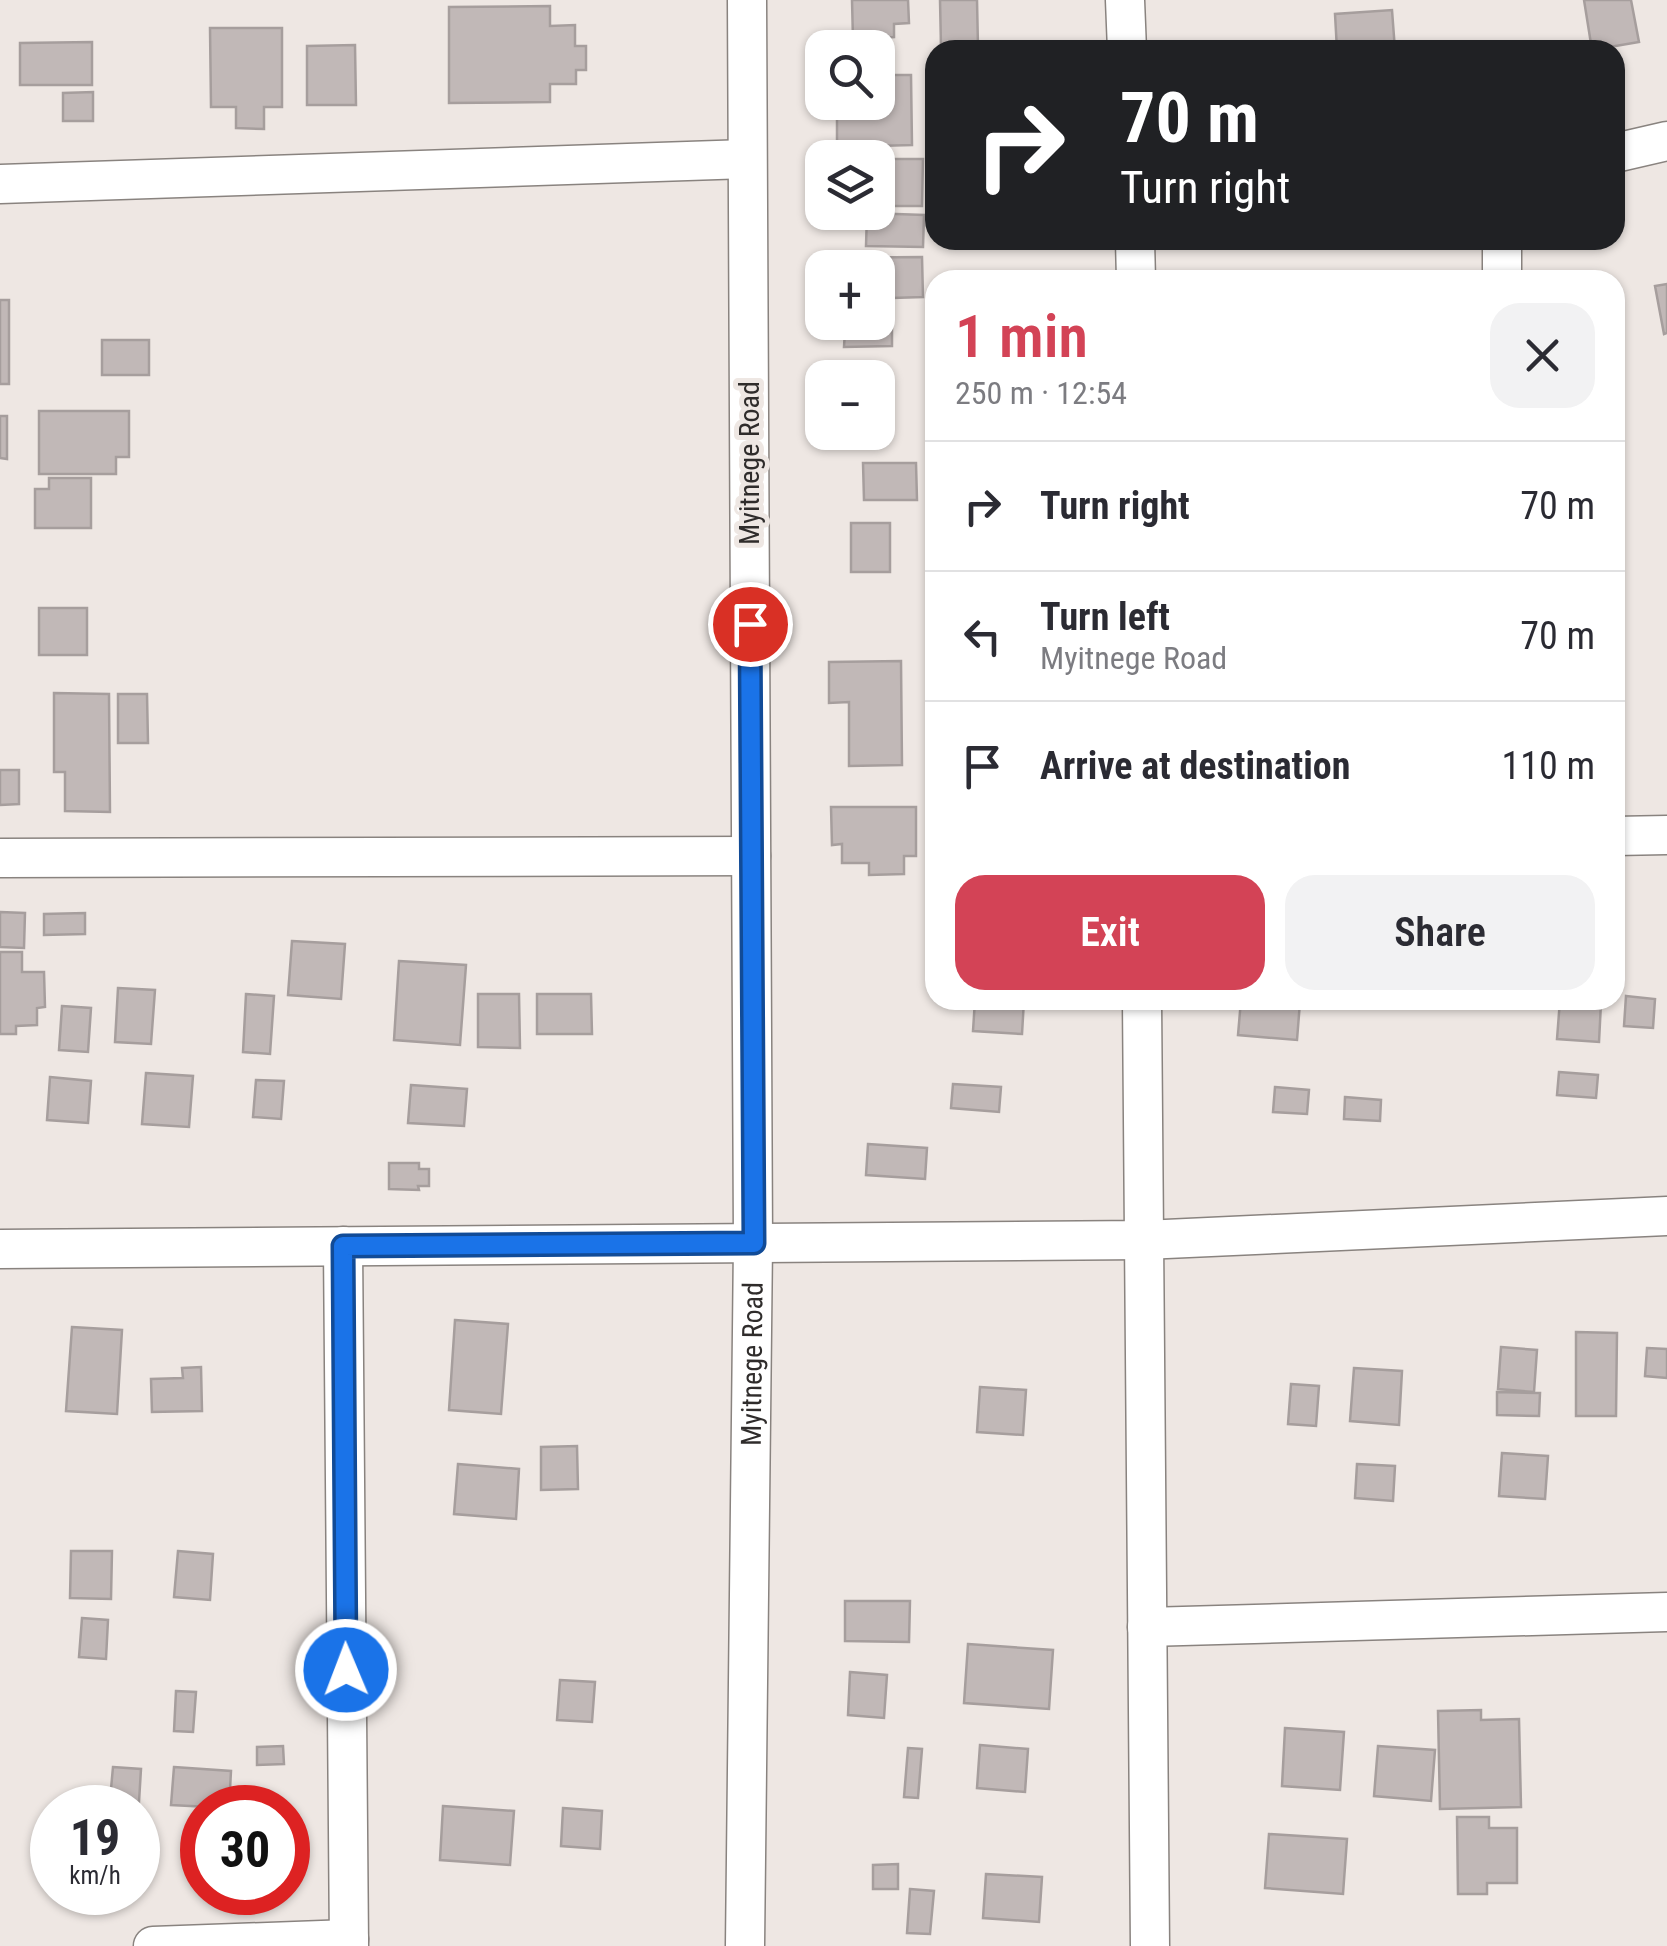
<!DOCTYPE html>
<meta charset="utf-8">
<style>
body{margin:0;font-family:"Roboto Condensed",sans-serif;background:#f2f2f3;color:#2b2b33;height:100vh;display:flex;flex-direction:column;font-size:38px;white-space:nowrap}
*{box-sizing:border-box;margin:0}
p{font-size:32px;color:#7c7c81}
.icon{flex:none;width:55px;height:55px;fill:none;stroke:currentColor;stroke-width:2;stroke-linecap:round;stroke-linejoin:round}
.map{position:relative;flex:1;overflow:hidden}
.details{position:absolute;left:925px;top:270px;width:700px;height:740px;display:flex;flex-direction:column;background:#fff;border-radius:30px;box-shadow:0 2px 8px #0004}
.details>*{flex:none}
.top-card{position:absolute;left:925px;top:40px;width:700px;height:210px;border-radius:30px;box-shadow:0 2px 8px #0004;background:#202124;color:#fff;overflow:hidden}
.controls{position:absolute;left:805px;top:30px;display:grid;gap:20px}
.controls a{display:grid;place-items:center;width:90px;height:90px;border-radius:20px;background:#fff;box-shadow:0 2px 8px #0004;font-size:50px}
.speed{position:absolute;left:30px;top:1785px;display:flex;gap:20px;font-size:50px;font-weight:700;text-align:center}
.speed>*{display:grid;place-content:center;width:130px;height:130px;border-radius:50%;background:#fff;box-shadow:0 2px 8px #0004;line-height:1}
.speed small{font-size:25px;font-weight:400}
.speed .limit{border:15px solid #d22;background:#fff;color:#111}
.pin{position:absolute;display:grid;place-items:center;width:85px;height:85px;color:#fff;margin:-42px;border:5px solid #fff;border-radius:50%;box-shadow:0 2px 10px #0007}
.me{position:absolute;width:110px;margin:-55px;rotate:359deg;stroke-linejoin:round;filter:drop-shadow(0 0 8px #0008)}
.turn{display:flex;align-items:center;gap:35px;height:210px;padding:0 30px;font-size:45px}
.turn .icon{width:130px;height:130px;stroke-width:2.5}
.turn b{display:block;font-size:70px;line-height:85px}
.round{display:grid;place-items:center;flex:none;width:105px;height:105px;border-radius:30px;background:#f2f2f3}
.overview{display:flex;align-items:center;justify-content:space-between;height:170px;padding:0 30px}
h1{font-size:60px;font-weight:600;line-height:75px;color:#d34356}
.cta{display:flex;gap:20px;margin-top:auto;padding:20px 30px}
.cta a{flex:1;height:115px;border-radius:30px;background:#d34356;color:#fff;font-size:40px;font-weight:600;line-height:115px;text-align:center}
.cta a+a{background:#f2f2f3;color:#2b2b33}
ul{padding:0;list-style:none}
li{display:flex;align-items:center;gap:30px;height:130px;padding:0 30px;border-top:2px solid #e1e1e2}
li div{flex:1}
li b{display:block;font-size:38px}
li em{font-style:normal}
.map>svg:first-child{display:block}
</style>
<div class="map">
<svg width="1667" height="1946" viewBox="0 0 1667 1946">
<rect width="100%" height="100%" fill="#eee7e3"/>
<path fill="#c1b8b7" stroke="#a69e9d" stroke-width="2.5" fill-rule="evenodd" d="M852 0H908L909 23 894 24V37L853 40Z
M940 0H977L978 47H941Z
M1584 0H1631L1639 42 1592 50Z
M550 6V26L575 25V46H586V70H576V84H550V102L449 103V7Z
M1392 10 1395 50H1337L1335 14Z
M210 28H282V107H264V129L236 128V107H211Z
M92 42V85H20V43Z
M355 45 356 105H307V46Z
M878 75H911L912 145 837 147V102H878Z
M93 92V121H63V93Z
M878 159H923L922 206H878Z
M867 213 924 215 923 247 866 246Z
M922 257 923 297 892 298V346L844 347 845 330H813L812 258ZM822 268H878V322H822Z
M1667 284V333L1664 334 1655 286Z
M0 300H9V384H0Z
M102 340H149V375H102Z
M39 411H129V457H116V474H39Z
M0 416H7V459L0 458Z
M863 463H916L917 500H864Z
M49 478H91V528H35V489H49Z
M851 523H890V572H851Z
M39 608H87V655H39Z
M901 661 902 765 849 766V702L829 703V662Z
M54 693 109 694 110 812 65 811V772H54Z
M118 694H147L148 743H118Z
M0 770H19V804L0 805Z
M831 807H916V856H904V874L869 875V863H842V844L832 845Z
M0 912 25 913 24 948 0 947Z
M85 913V934L44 935V914Z
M292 941 345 944 341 999 288 995Z
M0 952H22V972H44L45 1007 37 1008V1025L16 1026V1034H0Z
M399 961 466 965 460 1045 394 1040Z
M118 988 155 990 151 1044 115 1042Z
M246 994 274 996 270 1054 243 1052Z
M478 994H519L520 1048 478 1047Z
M537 994H591L592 1034H537Z
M1626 996 1655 999 1653 1028 1624 1026Z
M975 1000H1024L1022 1034 973 1031Z
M1241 1000 1300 1002 1297 1040 1238 1035Z
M1560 1000 1601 1003 1599 1042 1557 1039Z
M62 1006 91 1008 88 1052 59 1050Z
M1559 1072 1598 1075 1596 1098 1557 1095Z
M146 1073 193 1076 189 1127 142 1124Z
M50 1077 91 1081 88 1123 47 1120Z
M256 1080 284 1081 281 1119 253 1117Z
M953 1084 1001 1087 999 1112 951 1108Z
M411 1085 467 1089 464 1126 408 1123Z
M1275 1087 1309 1090 1307 1114 1273 1112Z
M1345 1097 1381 1100 1380 1121 1344 1119Z
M868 1144 927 1148 925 1179 866 1175Z
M389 1163H419V1169H429V1186H418L419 1190 389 1189Z
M455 1320 508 1324 501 1414 449 1410Z
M72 1327 122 1330 117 1414 66 1411Z
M1576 1332 1617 1333 1616 1416H1576Z
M1501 1347 1537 1350 1534 1392 1498 1389Z
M1647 1348 1667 1349V1378L1645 1376Z
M201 1367 202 1411 152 1412 151 1379 183 1378 182 1368Z
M1354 1368 1402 1371 1399 1425 1350 1421Z
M1291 1384 1319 1386 1316 1426 1288 1424Z
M980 1387 1026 1390 1023 1435 977 1432Z
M1497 1392 1540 1393 1539 1416 1497 1415Z
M577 1446 578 1489 541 1490V1447Z
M1502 1453 1548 1456 1545 1499 1499 1496Z
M458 1464 519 1469 516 1519 454 1514Z
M1357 1464 1395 1466 1393 1501 1355 1498Z
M71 1551H112L111 1599 70 1598Z
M178 1551 213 1554 210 1600 174 1597Z
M845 1601H910L909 1642 845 1641Z
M82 1618 108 1620 106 1659 79 1657Z
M968 1644 1053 1650 1049 1709 964 1703Z
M850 1672 887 1675 884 1718 848 1715Z
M560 1680 595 1682 592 1722 557 1720Z
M176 1691 196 1692 193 1732 174 1731Z
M1481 1710V1720L1519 1719 1521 1807 1440 1809 1438 1711Z
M1285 1728 1344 1732 1340 1790 1282 1786Z
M980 1745 1028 1749 1025 1792 977 1788Z
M283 1746 284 1764 257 1765V1747Z
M1378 1746 1435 1750 1431 1801 1374 1796Z
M908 1748 922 1749 918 1798 904 1797Z
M113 1767 141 1769 139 1802 110 1800Z
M174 1767 231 1771 229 1808 171 1805Z
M443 1806 514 1811 510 1865 440 1860Z
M563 1808 602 1811 600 1849 561 1846Z
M1457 1817H1489V1828H1517V1883H1487V1894H1458Z
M1269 1834 1347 1839 1343 1894 1265 1888Z
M898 1864V1889H873V1865Z
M986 1874 1042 1877 1039 1922 983 1918Z
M910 1889 934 1891 930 1934 907 1933Z"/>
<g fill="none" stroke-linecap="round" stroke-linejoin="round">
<g stroke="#89837f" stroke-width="41">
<g id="minor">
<path d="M1125 0 1127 50"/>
<path d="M1615 153 1667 141"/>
<path d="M0 184 747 159"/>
<path d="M1135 240 1136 280"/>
<path d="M1502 240V280"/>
<path d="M1615 836 1667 835"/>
<path d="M0 858 751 856"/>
<path d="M1142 1000 1150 1946"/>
<path d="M343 1246 349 1946"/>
<path d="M0 1249 1144 1240 1667 1216"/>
<path d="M1147 1627 1667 1612"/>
<path d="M153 1946 349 1939"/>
<path id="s1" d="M745 1946 753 1243 747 0"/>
</g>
</g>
<use href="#minor" stroke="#fff" stroke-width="38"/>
</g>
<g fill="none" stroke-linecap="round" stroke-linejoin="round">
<g stroke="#114b97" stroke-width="25">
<path id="route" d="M346 1670 343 1246 754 1243 750 624"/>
</g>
<use href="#route" stroke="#1a73e8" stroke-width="18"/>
</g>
<g text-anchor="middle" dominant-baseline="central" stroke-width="10" stroke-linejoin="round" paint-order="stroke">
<g font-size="28" fill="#2f2c2b" stroke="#eee7e3">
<text transform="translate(749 463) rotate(-90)">Myitnege Road</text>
<text stroke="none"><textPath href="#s1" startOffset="582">Myitnege Road</textPath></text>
</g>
</g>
</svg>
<div class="controls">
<a><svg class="icon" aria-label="search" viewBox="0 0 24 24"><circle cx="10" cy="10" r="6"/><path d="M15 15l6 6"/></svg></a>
<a><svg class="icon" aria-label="layers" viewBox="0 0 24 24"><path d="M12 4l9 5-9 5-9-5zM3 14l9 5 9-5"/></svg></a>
<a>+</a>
<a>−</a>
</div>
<div class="speed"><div>19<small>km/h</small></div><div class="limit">30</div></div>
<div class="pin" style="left:750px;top:624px;background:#d93025"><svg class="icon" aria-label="arrive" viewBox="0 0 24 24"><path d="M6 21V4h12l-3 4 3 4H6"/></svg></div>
<svg class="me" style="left:346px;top:1670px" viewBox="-20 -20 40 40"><circle r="17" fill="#1a73e8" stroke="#fff" stroke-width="3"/><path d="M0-11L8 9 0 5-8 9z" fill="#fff"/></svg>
<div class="top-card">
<div class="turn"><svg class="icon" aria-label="right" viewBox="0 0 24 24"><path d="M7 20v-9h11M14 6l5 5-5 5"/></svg><div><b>70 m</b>Turn right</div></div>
</div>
<section class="details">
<div class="overview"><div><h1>1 min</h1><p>250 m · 12:54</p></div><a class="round"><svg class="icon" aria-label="close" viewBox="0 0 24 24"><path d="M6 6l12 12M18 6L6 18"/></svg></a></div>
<ul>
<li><svg class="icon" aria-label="right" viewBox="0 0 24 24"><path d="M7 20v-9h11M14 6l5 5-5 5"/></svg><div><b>Turn right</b></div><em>70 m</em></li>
<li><svg class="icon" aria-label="left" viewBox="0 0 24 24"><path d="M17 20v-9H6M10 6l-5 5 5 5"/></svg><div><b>Turn left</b><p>Myitnege Road</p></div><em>70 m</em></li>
<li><svg class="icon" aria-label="arrive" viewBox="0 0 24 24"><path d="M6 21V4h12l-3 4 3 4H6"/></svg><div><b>Arrive at destination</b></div><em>110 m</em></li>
</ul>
<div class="cta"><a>Exit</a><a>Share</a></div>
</section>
</div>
